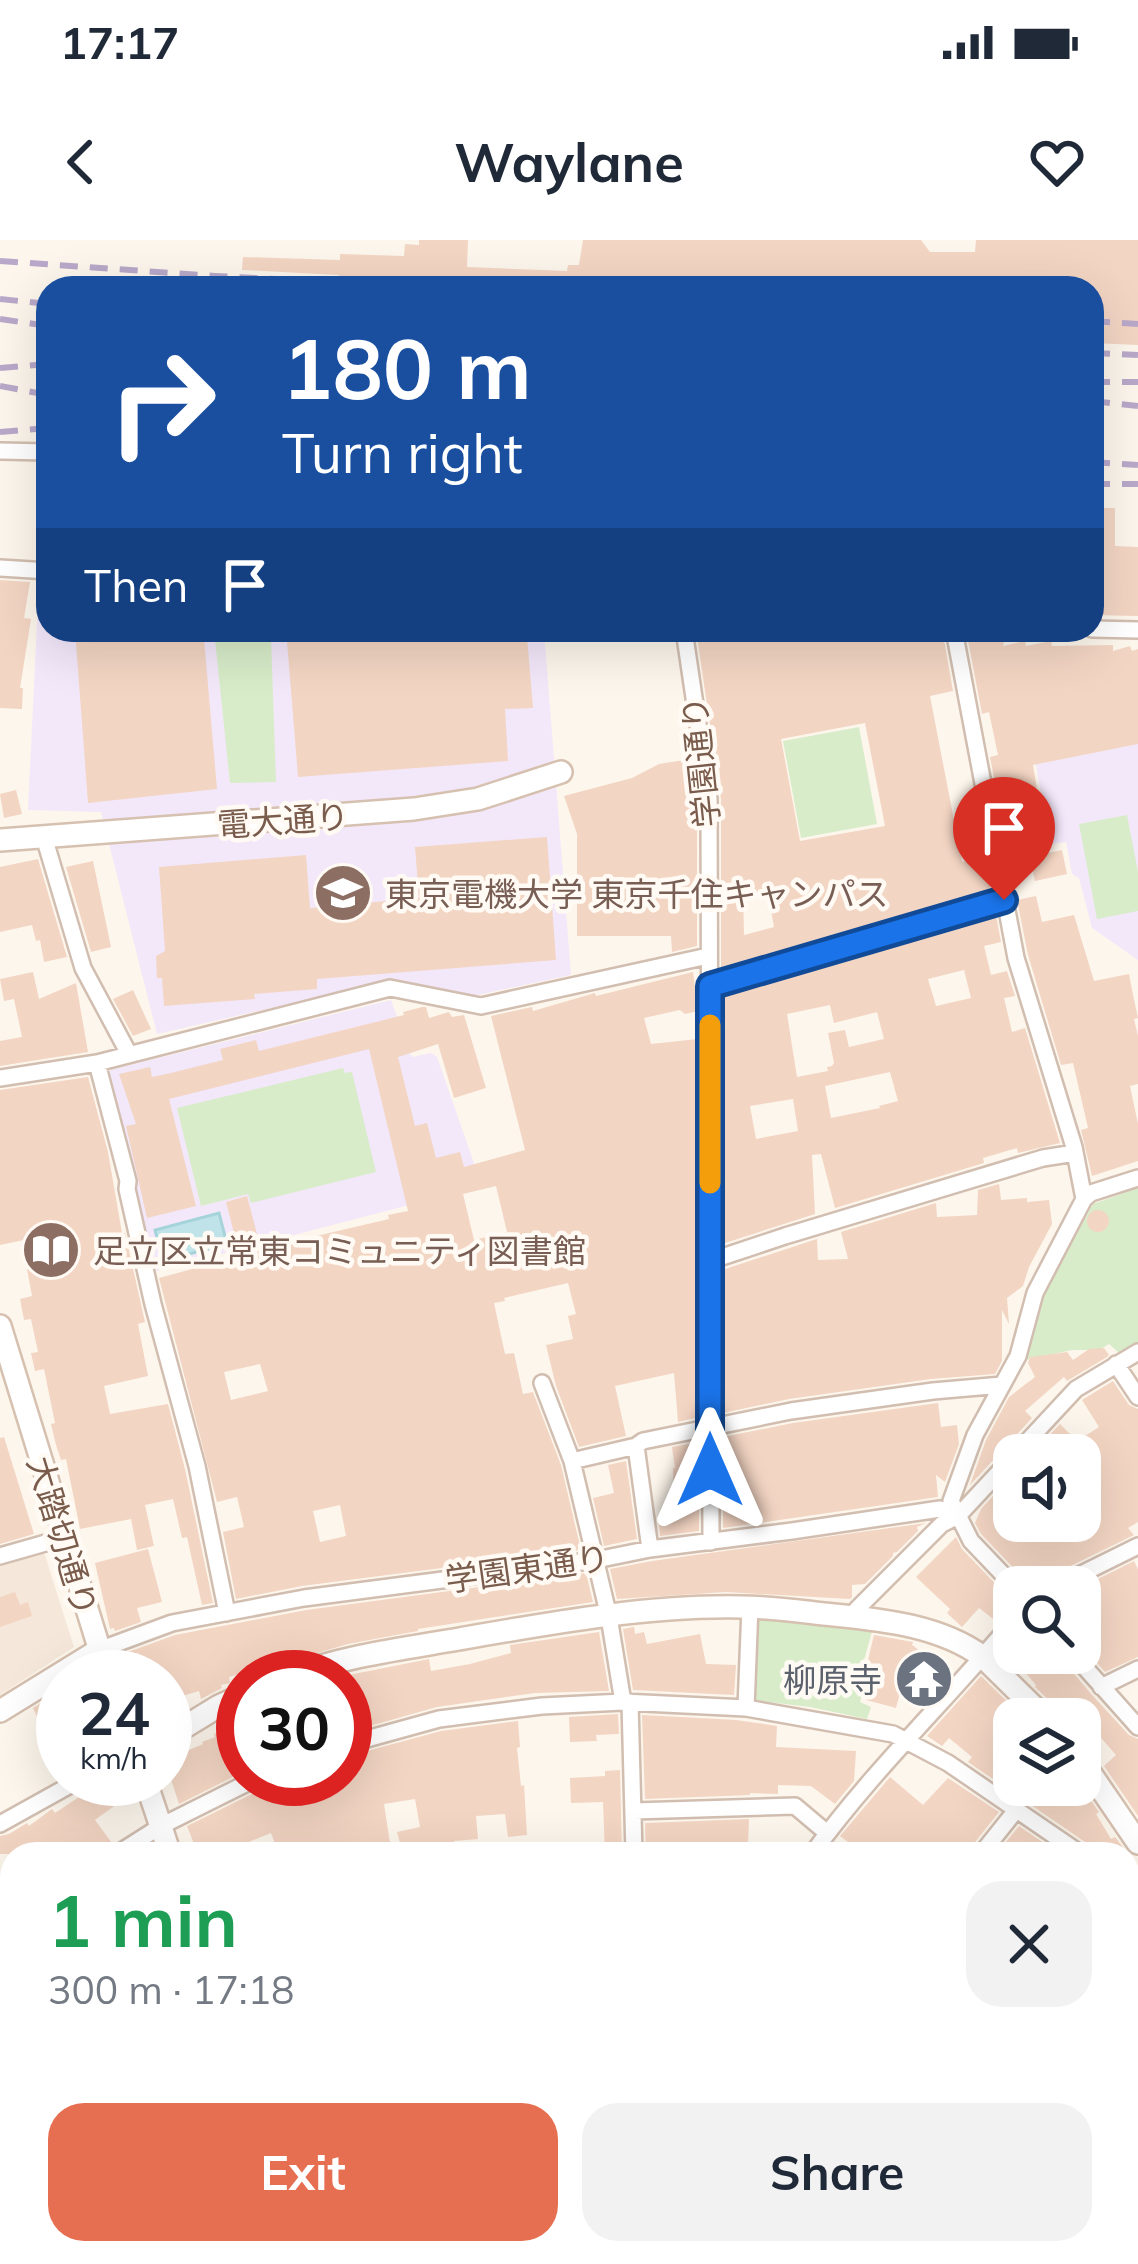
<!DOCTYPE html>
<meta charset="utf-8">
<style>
body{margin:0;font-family:Mulish,"Noto Sans JP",sans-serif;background:#f2f2f3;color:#1f2937;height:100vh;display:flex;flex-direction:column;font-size:45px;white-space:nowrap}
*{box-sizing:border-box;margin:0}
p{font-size:39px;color:#747a83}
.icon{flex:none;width:66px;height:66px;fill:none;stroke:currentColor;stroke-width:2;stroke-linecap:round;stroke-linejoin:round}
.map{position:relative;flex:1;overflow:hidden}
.sheet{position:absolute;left:0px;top:1602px;width:1140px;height:423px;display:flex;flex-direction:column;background:#fff;border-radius:36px 36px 0 0;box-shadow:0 12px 48px #0002}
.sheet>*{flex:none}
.top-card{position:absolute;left:36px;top:36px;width:1068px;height:366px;border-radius:36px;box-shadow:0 12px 48px #0002;background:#1a4fa0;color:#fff;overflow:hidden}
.buttons{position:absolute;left:993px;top:1194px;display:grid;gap:24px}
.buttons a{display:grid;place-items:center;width:108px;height:108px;border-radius:24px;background:#fff;box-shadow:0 12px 48px #0002;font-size:60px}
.speed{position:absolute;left:36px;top:1410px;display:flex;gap:24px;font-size:60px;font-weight:700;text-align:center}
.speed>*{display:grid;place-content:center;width:156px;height:156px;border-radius:50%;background:#fff;box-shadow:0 12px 48px #0002;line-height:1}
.speed small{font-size:30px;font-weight:400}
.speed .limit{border:18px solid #d22;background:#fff;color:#111}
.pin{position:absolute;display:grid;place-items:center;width:102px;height:102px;color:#fff;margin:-123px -51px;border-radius:50% 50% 50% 0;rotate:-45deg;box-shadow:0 0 12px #0007}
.pin .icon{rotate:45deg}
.me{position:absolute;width:132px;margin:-66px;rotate:0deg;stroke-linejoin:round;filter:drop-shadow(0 0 9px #0008)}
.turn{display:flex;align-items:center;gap:42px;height:252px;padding:0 48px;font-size:54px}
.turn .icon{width:156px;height:156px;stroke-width:2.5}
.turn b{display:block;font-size:84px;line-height:102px}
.then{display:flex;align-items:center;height:114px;padding:0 48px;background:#0003;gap:24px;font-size:45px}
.round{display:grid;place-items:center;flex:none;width:126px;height:126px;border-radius:36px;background:#f2f2f3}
.headline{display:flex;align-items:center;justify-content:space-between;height:204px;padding:0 48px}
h1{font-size:72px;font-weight:700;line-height:90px;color:#1e9e55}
.button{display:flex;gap:24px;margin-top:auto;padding:24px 48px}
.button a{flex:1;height:138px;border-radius:36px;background:#e76f51;color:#fff;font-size:48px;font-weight:700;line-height:138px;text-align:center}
.button a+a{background:#f2f2f3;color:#1f2937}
.status{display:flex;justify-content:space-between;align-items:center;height:84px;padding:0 60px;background:#fff;direction:ltr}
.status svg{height:33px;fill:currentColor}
header{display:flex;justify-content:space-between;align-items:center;height:156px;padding:0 48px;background:#fff;font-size:54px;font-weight:700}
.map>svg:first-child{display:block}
</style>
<div class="status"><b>17:17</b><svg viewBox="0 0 49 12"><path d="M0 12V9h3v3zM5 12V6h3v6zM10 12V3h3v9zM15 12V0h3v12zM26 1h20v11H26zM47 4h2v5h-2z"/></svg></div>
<header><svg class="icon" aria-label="back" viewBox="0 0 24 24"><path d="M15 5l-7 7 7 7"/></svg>Waylane<svg class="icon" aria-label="heart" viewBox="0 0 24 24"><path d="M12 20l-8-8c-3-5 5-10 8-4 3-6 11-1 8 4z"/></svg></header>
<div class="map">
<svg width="1138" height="2024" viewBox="0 0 1138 2024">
<rect width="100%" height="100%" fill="#fdf6ec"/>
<path fill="#f5e8da" d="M43 1309 74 1407 0 1455V1322Z"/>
<path fill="#f3e8fa" d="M38 362 48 363V390L544 391 571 735 473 756 394 740 157 794 101 572 28 570Z
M1138 435V720L1092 688 1079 638 1072 634 1066 602 1050 604 1025 462Z
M391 760 412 817 431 813 437 817 482 946 152 1032 135 958 136 949 106 839 110 830Z
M1128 1728 1138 1752V1972L1128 1963Z"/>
<path fill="#d8ecc9" d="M214 390H356L451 393 271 397 276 542 230 543Z
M859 487 877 584 801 598 783 501Z
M1127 575 1138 632V671L1097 679 1079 584Z
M343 828 345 833 352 832 376 932 251 963 248 954 201 966 177 868Z
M1138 948V1103L1119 1113 1109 1104 1099 1110H1072L1026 1120 1046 1050 1093 964Z
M754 1375 873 1388 859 1438 866 1441 860 1462 871 1467 867 1479 810 1467 751 1460Z
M1128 1751 1138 1777V1819L1128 1829Z"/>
<path fill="#bfe3e8" stroke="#a5d3da" stroke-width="3" d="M219 973 227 1004 163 1021 155 990Z"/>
<path fill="#f3d5c3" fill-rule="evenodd" d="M419 0H468L467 27 567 31 568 25H579L583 0H921L930 12H975L976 0H1138V105L1092 103V48H338L339 35 242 30 243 17 340 20V14L404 16 405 4 419 5Z
M1092 268H1115V306L1138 307V376L1092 375Z
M0 340 30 342 24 378 31 379 20 448H23L22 469 0 468Z
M75 390H127L128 401 204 399 217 549 88 563Z
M424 390H500V399L527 397 533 468 505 469 508 521 298 537 287 401Z
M696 390 774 391 778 396 855 394 944 400 953 451 930 456 962 622 985 617 991 651 721 730V559ZM865 483 885 586 800 601 781 499ZM743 655H768L774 687 744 695Z
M968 400 1004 402 1003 406 1025 401 1026 406 1051 401 1052 406 1113 405V411L1130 406 1132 411 1138 409V504L1033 525 1039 562 1034 563 1043 614 1062 610 1067 634 1035 641 1032 628 1012 632 1004 569H1000L990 517 998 515 989 472 982 474Z
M691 519 697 560V706L672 712 671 696H577V594L564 556 632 538 659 524Z
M16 550 22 574 4 578 0 554Z
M547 597 556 720 317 739V749L254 754 255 759 164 766 162 738H157L156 716 165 711 159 627 306 615 310 668 419 658 415 607Z
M38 619 67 717 44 722 40 700 36 701 32 685 0 692V627Z
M93 621 111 707 91 712 66 627Z
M1036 656 1042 682 1074 675 1094 741 1129 734 1133 755 1138 778 1134 779 1138 796V844L1130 846 1138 884V921L1092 936 1081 890 1088 888 1073 823 1061 825 1028 715 1017 660Z
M996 675 1001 702 984 706 991 735 1007 731 1015 756 1004 758 1012 792 1025 788 1060 903 1018 913 1017 908 983 918 984 923 835 968 821 914 812 915 815 974 722 1004V755ZM964 730 971 758 936 766 928 739ZM830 765 834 783 877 772 884 799 849 807 845 790 828 793 834 823 832 826 827 827 828 831 797 837 787 774ZM890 832 898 861 879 866 880 868 831 878 825 846ZM793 859 798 891 756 899 750 866Z
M33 732 39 759 76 743 88 812 0 826V801L22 797 14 759 4 761 0 739Z
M693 732 698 771 685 774 680 770 644 778 651 804 698 799 699 1177 678 1182 674 1133 615 1146 626 1196 579 1207 556 1146 546 1105 573 1099 568 1076 576 1074 568 1043 504 1058 505 1061 494 1063 505 1114 514 1113 523 1154 533 1152 561 1225 581 1310 302 1346 236 1359 223 1292 244 1287 237 1257 217 1262 159 1038 240 1016 226 962 247 956 261 1009 389 979 388 975 408 971 369 809 169 859 196 966 147 978 126 886 136 884 119 834 150 827 152 837 171 833 172 835 171 833 223 820 220 809 256 800 259 811 404 775 403 772 422 767H426L429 778 449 772 452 777 464 775 486 848 454 858 438 804 398 817 415 886 427 883 436 918 460 912 464 927 525 910 491 776 532 767 533 771 595 753 596 756ZM496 946 507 992 474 1000 463 954ZM260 1124 268 1151 231 1160 224 1132ZM340 1265 346 1296 320 1302 313 1271Z
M133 750 151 789 133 796 113 759Z
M88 837 108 912 122 993H125L145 1082 138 1084 148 1136 104 1146 110 1174 168 1164 185 1229 213 1363 202 1365 187 1297 182 1298 173 1259 145 1265 154 1306 137 1310 131 1279 80 1289 66 1219 61 1220 56 1205 51 1184 55 1183 44 1129 35 1131 31 1113 38 1112 31 1079 24 1080 20 1059 32 1056 27 1029 68 1021 62 992 0 1005V850Z
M999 944 1001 960 1027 958V962L1049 960 1052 984 1029 1027 1023 1046 1007 1058 1009 1084 1002 1070V1121L995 1134 931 1139 789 1159 723 1173 722 1030 817 999 818 1020 848 1019 841 992 936 963 937 977 977 975 978 950Z
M1087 981a11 11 0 1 1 22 0a11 11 0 1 1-22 0Z
M1104 1108 1109 1115 1107 1117 1067 1141 1064 1137 1025 1171 1032 1178 970 1245 986 1200 1009 1157 1035 1137 1028 1123 1030 1117 1067 1112 1073 1120 1089 1109Z
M1113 1141 1129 1165 1138 1169V1282L1128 1288 1134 1295 1050 1336 1043 1347H1027L1024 1339 981 1294 975 1283 981 1269 1014 1233V1281H1041L1050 1293 1067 1281H1080V1215H1031L1060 1184 1077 1201 1099 1187 1082 1160Z
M938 1163 941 1187 957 1185 959 1204 945 1242 936 1235 938 1257 723 1288V1197L793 1183Z
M4 1197 34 1294 0 1304V1198Z
M699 1202V1291L660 1296 658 1275 674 1273 673 1228H675L672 1207Z
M626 1221 637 1299 604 1306 593 1258 614 1253 608 1225Z
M926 1283 917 1287 918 1291 897 1312 893 1313V1316L865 1344 852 1345V1357L850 1359 726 1352 617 1359 610 1329 652 1321Z
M956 1297 962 1309 1006 1355 1014 1359V1368L1006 1371 997 1382 979 1368 962 1387 947 1373 950 1369 916 1337Z
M148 1309 162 1362 137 1368 141 1382 115 1391 114 1388 110 1389 95 1323Z
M1134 1321 1138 1329V1417L1105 1432 1080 1404V1348Z
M586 1333 593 1362 418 1389V1391L348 1404 283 1423 273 1434 271 1426 229 1437 230 1443 221 1445 222 1448 201 1459 199 1451 165 1461V1437H125L120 1415 175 1395 306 1370Z
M15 1352 20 1365 28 1362 32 1376 0 1387V1357Z
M634 1387 635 1394 644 1392 647 1404 700 1394 706 1424 736 1425 734 1455 633 1450 623 1389Z
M599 1392 609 1451 535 1453 437 1467 345 1493V1437H339L429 1419 431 1431 470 1424 511 1413 510 1405Z
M874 1395 913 1402 912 1405 951 1434 924 1463 902 1446 896 1468 866 1460 871 1439 864 1437Z
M1014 1398V1413H1060L1063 1421 1093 1456 1129 1495 1138 1499V1576L1104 1526 1116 1515 1094 1490 1080 1503V1479H1062L1057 1468 1035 1447 1036 1445 1018 1424 1015 1427 1001 1414Z
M981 1436 1025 1479H1014V1545H1080L1099 1572 1096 1574 1111 1599 1115 1597 1128 1614H1093L1088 1604 968 1522 972 1517 949 1498 942 1506 927 1496Z
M63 1450V1470L57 1472 63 1484V1532L33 1468Z
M243 1472V1532L179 1564 167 1527 180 1522 177 1515 203 1504 202 1502 215 1497 214 1494 226 1490 223 1481Z
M618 1474 619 1494 596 1495 597 1501 570 1502 569 1477Z
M642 1475 736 1480 777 1486 776 1507 856 1511 854 1541 835 1564 811 1546 778 1545V1554L750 1553V1555L645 1559Z
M518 1481 520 1507 517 1508 521 1546 524 1545 527 1595 508 1597 505 1574 476 1576 478 1599 454 1601 456 1612 403 1614 397 1592 420 1587 415 1559 384 1564 390 1603 338 1612 339 1614H279L271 1593 239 1606 242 1614H198L187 1586 260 1550 266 1542 274 1539H319L321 1544 334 1539H345V1517L441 1491Z
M620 1530 622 1613 605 1614 603 1562 571 1563 570 1538 605 1536V1531Z
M890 1537 923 1565 948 1538 999 1572 972 1606 969 1614H839L848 1602 840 1596Z
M106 1539H116L128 1556 95 1580 112 1603 99 1614H0V1596L9 1594 27 1583 29 1586 52 1569 55 1573Z
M749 1579 748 1604 699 1602 700 1614H646L645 1583Z
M1019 1586 1060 1614H996Z"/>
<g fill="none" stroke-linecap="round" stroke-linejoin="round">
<g stroke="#d1beb0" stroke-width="20">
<path id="street" d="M0 211 48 212
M0 328 48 331
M1092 389 1138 390
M684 390 709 559 711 1302
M954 390 1016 718 1074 907 1084 959 1035 1053 1018 1116 975 1195 951 1261 971 1301 1015 1347
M44 597 83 728 129 814
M710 746 1004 660
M97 823 128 941 127 949 153 1064 197 1226 227 1373
M0 838 97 823 390 748 481 766 708 716
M1084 959 1091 953 1138 938
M710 1021 785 996 1043 918 1075 913
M1116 1124 1138 1157
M542 1143 572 1221 636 1206 643 1201 791 1171 933 1151 1002 1145
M636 1206 650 1309
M572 1221 609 1377 623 1462
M0 1316 63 1298
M1055 1347 1138 1306
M855 1377 856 1370 942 1284 958 1276 1076 1149 1138 1112
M99 1410 172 1383 304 1358 596 1320 650 1309 792 1291 940 1269 958 1276
M1072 1413 1138 1487
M1101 1447 1138 1429
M630 1462 634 1614
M746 1468 750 1367
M345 1505 439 1479 542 1466 623 1462 746 1468 893 1494 948 1523 1081 1614
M634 1571 795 1566 827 1593
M0 1584 81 1539
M117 1614 161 1586 255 1539
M812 1614C873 1530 948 1459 1014 1380
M981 1614 1017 1569
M1128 1661 1138 1652
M0 1694 12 1685
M1128 1698 1138 1722
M74 2024 93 2013
M507 2024 520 2013
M842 2024 847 2013"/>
</g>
<g stroke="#d6c0b0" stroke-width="26">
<path id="secondary" d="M0 600 414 569 478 559 561 532
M0 1086 108 1437
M288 1437C344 1416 401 1409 459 1399 550 1383 650 1365 742 1367 773 1367 804 1372 834 1375 884 1380 941 1386 983 1417L1046 1479
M0 1471 99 1410
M165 1499 219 1466 243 1455
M1080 1518 1138 1603
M145 1539 170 1614
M0 1890 12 1900
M137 2013 144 2024
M291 2013 294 2024
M1117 2024 1127 2013"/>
</g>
<use href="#street" stroke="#fff" stroke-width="15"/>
<use href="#secondary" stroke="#fff" stroke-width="21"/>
<path stroke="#b9a8c9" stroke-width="6" stroke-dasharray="18 12" stroke-linecap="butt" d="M0 21 215 36 461 48
M0 59 48 64
M0 79 48 86
M1092 81 1138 84
M1092 113 1138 115
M0 128 48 124
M1092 142H1138
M0 146 48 155
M1092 161 1138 166
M0 192 48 188
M1092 222 1138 225
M1092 244H1138"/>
</g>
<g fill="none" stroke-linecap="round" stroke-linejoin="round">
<g stroke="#114b97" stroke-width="30">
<path id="route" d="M710 1230V746L1004 660"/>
</g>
<use href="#route" stroke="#1a73e8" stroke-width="21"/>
<path stroke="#f59e0b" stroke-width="21" d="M710 785V943"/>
</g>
<defs>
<g id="university-disc" transform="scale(3)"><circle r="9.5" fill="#8d6e63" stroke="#fffaf3"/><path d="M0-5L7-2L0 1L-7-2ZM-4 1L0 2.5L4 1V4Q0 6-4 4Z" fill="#fff"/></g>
<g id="library-disc" transform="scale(3)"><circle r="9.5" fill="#8d6e63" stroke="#fffaf3"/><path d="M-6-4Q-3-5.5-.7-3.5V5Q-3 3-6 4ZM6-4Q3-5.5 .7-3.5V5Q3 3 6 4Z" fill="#fff"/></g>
<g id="temple-disc" transform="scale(3)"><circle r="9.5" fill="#6b7280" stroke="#fffaf3"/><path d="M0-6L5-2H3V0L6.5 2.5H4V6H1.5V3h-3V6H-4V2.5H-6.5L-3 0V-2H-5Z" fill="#fff"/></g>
</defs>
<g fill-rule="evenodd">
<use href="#university-disc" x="343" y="653"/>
<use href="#library-disc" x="51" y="1010"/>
<use href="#temple-disc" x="924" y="1439"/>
</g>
<g text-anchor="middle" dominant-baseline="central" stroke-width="9" stroke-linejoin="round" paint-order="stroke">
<g font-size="33" fill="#7a5c4d" stroke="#fffaf3">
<text transform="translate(700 522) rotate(-96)">学園通り</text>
<text transform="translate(283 580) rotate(-4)">電大通り</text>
<text transform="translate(63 1296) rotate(73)">大踏切通り</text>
<text transform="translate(527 1328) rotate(-8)">学園東通り</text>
</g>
<g font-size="33" fill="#785e54" stroke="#fffaf3" text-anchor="start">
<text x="385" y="653">東京電機大学 東京千住キャンパス</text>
<text x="93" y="1010">足立区立常東コミュニティ図書館</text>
</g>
<g font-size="33" fill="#5b616d" stroke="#fffaf3" text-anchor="end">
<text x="882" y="1439">柳原寺</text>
</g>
</g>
</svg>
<div class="buttons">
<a><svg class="icon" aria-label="sound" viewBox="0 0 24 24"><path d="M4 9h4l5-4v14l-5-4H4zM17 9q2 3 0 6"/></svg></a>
<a><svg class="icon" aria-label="search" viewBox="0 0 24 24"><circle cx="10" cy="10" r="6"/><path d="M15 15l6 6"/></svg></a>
<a><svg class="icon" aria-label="layers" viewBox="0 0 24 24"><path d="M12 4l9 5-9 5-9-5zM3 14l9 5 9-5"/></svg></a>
</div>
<div class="speed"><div>24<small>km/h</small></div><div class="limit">30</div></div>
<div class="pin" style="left:1004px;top:660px;background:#d93025"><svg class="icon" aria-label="arrive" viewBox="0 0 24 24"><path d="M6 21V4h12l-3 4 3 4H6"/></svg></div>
<svg class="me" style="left:710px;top:1230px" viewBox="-20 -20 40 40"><path d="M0-17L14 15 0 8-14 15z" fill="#1a73e8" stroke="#fff" stroke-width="4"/></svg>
<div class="top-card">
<div class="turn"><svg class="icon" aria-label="right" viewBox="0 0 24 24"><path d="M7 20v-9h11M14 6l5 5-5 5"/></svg><div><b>180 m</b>Turn right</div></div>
<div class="then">Then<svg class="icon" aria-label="arrive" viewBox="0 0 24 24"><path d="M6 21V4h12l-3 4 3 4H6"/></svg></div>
</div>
<section class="sheet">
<div class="headline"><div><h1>1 min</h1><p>300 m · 17:18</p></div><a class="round"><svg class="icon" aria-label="close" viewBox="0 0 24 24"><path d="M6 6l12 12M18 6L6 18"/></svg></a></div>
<div class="button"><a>Exit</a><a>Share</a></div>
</section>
</div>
